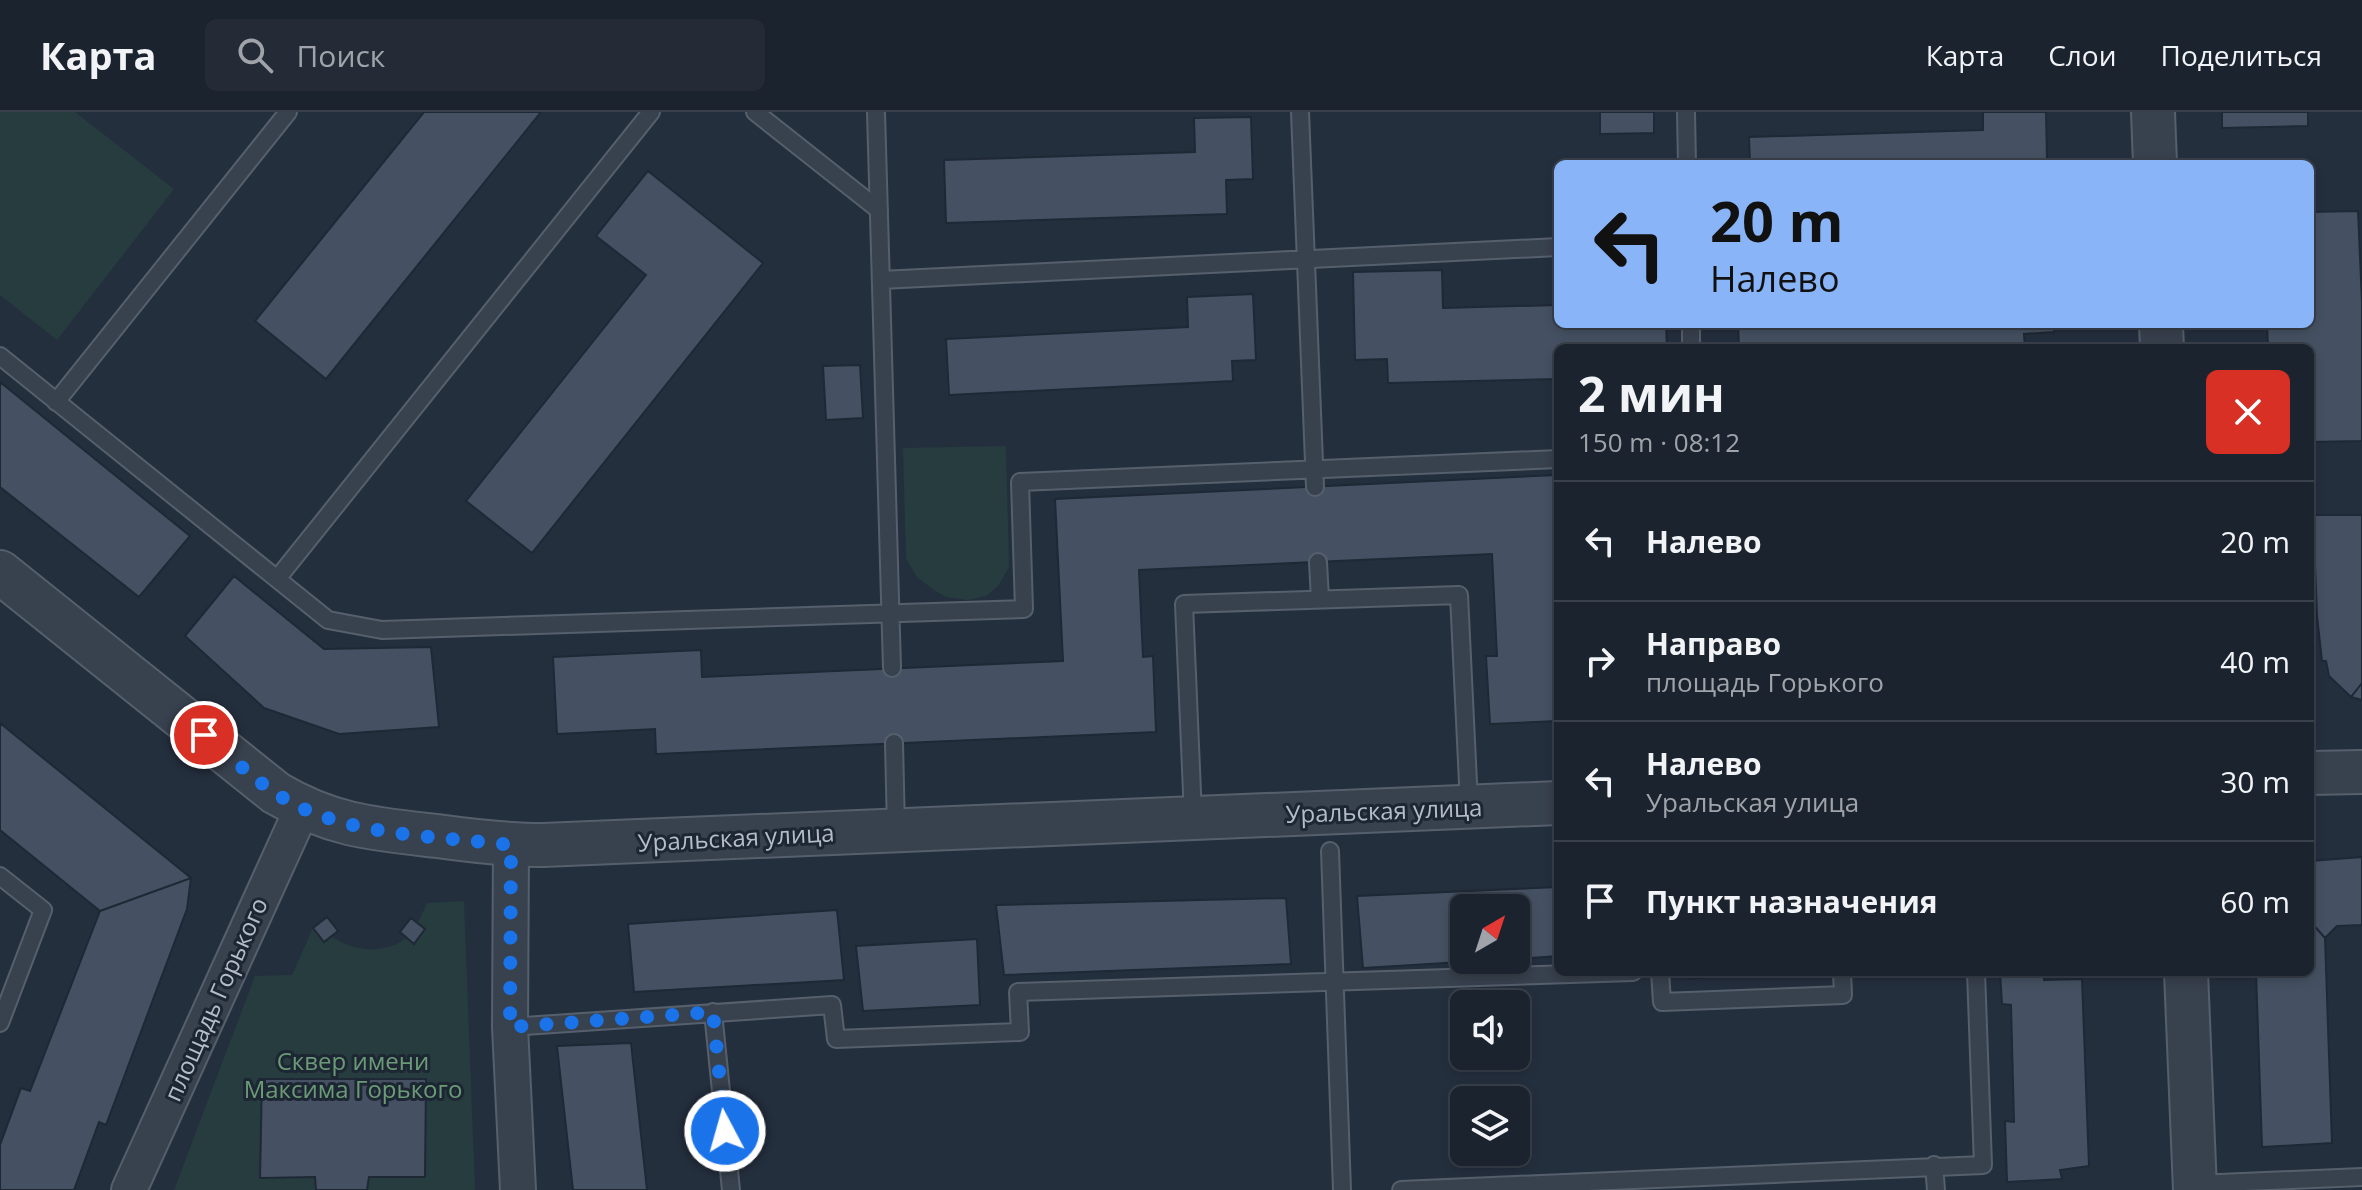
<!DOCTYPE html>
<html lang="ru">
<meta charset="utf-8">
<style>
body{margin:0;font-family:"Open Sans",sans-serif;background:#242b36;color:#f1f3f6;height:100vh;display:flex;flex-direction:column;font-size:30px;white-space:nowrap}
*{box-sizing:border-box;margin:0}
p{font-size:26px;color:#a0a4aa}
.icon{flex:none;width:44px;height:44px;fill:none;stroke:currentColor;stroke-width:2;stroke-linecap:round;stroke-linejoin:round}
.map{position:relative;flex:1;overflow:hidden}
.side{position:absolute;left:1554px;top:232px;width:760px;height:632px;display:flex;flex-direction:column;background:#1b232e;border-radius:12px;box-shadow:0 4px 12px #0003,0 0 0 2px #39404a}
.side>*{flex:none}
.banner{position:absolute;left:1554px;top:48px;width:760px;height:168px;border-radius:12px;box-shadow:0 4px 12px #0003,0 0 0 2px #39404a;background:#8ab4f8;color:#111;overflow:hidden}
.needle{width:52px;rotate:39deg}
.controls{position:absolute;left:1450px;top:782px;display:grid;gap:16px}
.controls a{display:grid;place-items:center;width:80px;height:80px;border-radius:12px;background:#1b232e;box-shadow:0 4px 12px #0003,0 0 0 2px #39404a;font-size:40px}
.pin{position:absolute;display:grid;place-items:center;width:68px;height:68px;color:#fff;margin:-34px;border:4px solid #fff;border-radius:50%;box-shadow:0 2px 8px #0007}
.me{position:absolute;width:88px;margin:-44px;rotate:354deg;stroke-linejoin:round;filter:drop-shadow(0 0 6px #0008)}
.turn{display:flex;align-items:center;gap:28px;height:168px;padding:0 24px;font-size:36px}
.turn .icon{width:104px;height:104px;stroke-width:2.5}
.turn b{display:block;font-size:56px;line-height:68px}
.round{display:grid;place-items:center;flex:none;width:84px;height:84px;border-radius:12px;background:#242b36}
.summary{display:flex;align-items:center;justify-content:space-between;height:136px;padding:0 24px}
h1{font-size:48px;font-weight:700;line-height:60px}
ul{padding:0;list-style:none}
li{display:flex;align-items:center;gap:24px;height:120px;padding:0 24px;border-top:2px solid #39404a}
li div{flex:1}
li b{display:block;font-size:30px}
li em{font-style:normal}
header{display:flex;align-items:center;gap:48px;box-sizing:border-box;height:112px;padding:0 40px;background:#1b232e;border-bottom:2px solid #39404a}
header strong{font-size:38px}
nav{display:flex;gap:44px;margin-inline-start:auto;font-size:28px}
.search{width:560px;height:72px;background:#242b36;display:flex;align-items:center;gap:20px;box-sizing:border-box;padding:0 28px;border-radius:12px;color:#a0a4aa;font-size:30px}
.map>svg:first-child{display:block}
</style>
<header>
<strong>Карта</strong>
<div class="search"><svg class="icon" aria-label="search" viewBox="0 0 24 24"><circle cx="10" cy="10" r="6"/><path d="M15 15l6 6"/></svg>Поиск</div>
<nav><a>Карта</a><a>Слои</a><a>Поделиться</a></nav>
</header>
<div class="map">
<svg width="2362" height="1078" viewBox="0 0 2362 1078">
<rect width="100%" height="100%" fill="#242f3e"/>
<path fill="#263c3f" d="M0 0H75L174 77 57 228 0 183Z
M1006 334 1009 455 999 473 986 484 968 488 946 485 934 478 917 465 906 447 903 336Z
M464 789 475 1078H174L255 864 292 863 313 816 324 830 331 824C351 840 389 843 408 824 417 815 422 802 427 791Z"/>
<path fill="#455162" stroke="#1f2835" stroke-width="2" d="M424 0H541L326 267 255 209Z
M1600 0H1654V21L1600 22Z
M1983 0H2046L2047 49H2022V52H1750L1749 25 1983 18Z
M2222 0H2308V14L2222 16Z
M1251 5 1253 67 1226 68 1227 102 946 111 944 48 1195 40 1194 6Z
M648 59 763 151 532 441 466 389 646 163 596 124Z
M2358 99 2362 191V329L2310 330V236H2268L2267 212H2310V100Z
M1442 158 1443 196 1558 193V212H1666L1667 236H1558V267L1388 271 1387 247 1355 248 1353 160Z
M1253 182 1256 248 1232 249 1233 269 949 283 946 227 1188 215 1187 185Z
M1738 212H2053L2054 220 2024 222 2025 236H1739Z
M860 253 863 306 826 308 823 254Z
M0 270 190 424 139 485 0 375Z
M1558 363V609L1490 612 1486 544H1497L1492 442 1139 458 1143 545 1153 544 1156 620 656 642 655 617 557 622 553 545 701 538 702 565 1063 549 1055 387Z
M2313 403H2362V571L2351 585 2329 564 2326 549H2322L2317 504Z
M234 464 324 537 431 535 439 615 339 622 264 596 185 524Z
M2362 571V588L2351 585Z
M0 611 191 766 100 799 0 718Z
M2362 745V813L2337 814 2325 826 2310 809V749Z
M191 766 187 797 106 1013 99 1010 74 1078H0V1033L21 976 30 979 100 799Z
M1558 775V844L1516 847V796H1464V848H1494L1363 856 1357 784Z
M1286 786 1291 852 1004 863 996 793Z
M837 798 844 868 634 880 628 812Z
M327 805 338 819 324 830 313 816Z
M411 806 425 817 414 832 400 820Z
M2310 809 2325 826 2332 1031 2262 1035 2256 860H2310Z
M977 827 980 893 863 899 856 834Z
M1688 860H1768L1689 867Z
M2000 860H2044V868L2082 867 2089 1054 2060 1058 2062 1067 2007 1070 2005 1009 2014 1010 2011 893 2002 892Z
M631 931 647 1078H573L557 934Z
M262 967H426L425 1065H369L367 1078H316L315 1065 260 1066Z"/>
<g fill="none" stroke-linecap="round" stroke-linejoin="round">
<g stroke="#565f6c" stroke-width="20">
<path id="service" d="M755 0 879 98
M876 0 892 556
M1300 0 1315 375
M1686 0 1687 52
M881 168 1558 135
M1691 212V236
M0 244 328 508 382 518 1024 497 1020 370 1558 347
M56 290 288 0
M1318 450 1320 487
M277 467 651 0
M894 631 896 717
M1193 704 1184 492 1459 483 1469 692
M1330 739 1342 1078
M0 764 43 798 0 911
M1660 860 1662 890 1843 883 1842 860
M713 900 731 1078
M510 915 832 893 836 927 1020 920 1018 880 1633 860
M1934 1053 1936 1078
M2196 1072 2362 1065
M1401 1078 1983 1053 1976 860"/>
</g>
<g stroke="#565f6c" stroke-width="38">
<path id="minor" d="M511 733 510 915 518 1078
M129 1078 302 697"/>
</g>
<g stroke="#565f6c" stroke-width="46">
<path id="tertiary" d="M2153 0 2155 52
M2161 212 2162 236
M0 460 276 681C332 714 374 717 437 724 473 729 507 733 543 733L1558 691
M2310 661 2362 660
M2186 860 2195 1078"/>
</g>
<use href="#service" stroke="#38414e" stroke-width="16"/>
<use href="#minor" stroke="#38414e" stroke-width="34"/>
<use href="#tertiary" stroke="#38414e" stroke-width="42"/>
</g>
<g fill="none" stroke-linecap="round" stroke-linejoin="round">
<path stroke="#1a73e8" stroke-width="14" stroke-dasharray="0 25.2" d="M204 623C235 648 267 681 304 697 364 724 446 725 511 733L510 915 713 900 725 1019"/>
</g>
<g text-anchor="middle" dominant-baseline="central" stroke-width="6" stroke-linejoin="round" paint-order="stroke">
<g font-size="24" fill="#b4bcc9" stroke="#1d2633">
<text transform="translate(1384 698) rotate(-2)">Уральская улица</text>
<text transform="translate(736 725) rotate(-3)">Уральская улица</text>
<text transform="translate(215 887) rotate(-66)">площадь Горького</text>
</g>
<g font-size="24" fill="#6b9a76" stroke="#1d2633">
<text x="353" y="948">Сквер имени<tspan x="353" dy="28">Максима Горького</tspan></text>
</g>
</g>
</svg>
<div class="controls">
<a><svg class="needle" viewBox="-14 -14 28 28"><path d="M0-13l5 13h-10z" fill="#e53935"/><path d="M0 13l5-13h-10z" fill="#a0a4aa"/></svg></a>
<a><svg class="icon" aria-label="sound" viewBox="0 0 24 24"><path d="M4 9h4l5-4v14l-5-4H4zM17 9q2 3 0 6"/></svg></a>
<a><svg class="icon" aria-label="layers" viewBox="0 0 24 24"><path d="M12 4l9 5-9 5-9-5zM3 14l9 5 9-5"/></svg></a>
</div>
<div class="pin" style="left:204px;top:623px;background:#d93025"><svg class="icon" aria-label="arrive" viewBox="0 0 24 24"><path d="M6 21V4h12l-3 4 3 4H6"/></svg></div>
<svg class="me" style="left:725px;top:1019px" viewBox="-20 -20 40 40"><circle r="17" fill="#1a73e8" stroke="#fff" stroke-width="3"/><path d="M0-11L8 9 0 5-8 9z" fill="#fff"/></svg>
<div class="banner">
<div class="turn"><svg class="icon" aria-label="left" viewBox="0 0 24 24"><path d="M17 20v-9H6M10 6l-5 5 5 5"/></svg><div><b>20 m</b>Налево</div></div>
</div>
<section class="side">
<div class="summary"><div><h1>2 мин</h1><p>150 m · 08:12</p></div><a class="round" style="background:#d93025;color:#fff"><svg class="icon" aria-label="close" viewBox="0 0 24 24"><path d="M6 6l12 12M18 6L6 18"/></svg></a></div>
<ul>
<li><svg class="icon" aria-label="left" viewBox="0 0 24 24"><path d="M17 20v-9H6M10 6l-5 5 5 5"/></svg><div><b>Налево</b></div><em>20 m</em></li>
<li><svg class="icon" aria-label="right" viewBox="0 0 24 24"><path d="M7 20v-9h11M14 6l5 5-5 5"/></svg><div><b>Направо</b><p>площадь Горького</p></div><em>40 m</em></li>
<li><svg class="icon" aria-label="left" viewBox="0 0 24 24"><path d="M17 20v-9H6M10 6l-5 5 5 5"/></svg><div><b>Налево</b><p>Уральская улица</p></div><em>30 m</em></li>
<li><svg class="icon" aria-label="arrive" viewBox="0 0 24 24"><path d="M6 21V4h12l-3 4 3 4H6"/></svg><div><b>Пункт назначения</b></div><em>60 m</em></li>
</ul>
</section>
</div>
